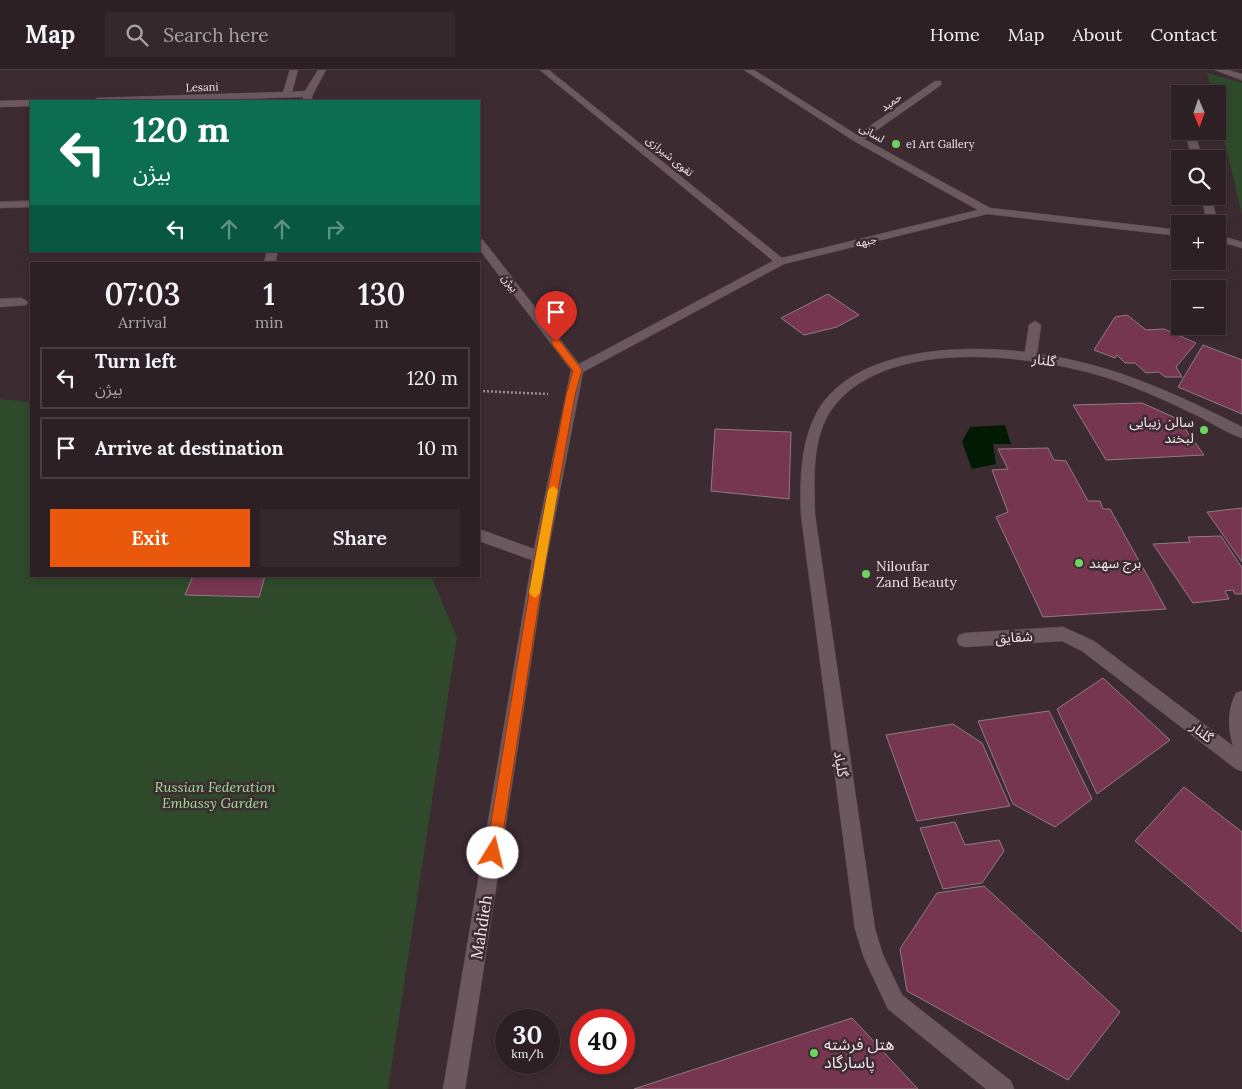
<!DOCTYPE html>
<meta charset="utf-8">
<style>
body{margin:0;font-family:Lora,"Noto Sans Arabic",serif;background:#35282d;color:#f1f3f6;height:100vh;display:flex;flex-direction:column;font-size:19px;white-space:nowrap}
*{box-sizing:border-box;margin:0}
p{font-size:16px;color:#a7a3a7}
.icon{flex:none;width:28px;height:28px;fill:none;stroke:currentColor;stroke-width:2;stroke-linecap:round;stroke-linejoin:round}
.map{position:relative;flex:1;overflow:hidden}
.sheet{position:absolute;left:30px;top:192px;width:450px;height:315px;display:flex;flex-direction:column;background:#2d2025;border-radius:0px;box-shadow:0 2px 8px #0003,0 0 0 1px #483e42}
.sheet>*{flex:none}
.hud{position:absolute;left:30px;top:30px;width:450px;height:152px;border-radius:0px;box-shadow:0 2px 8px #0003,0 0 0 1px #483e42;background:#0b6e4f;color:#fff;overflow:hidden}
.needle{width:32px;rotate:178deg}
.buttons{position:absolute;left:1171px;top:15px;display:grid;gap:10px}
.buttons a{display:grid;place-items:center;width:55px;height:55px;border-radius:0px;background:#2d2025;box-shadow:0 2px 8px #0003,0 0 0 1px #483e42;font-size:25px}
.speed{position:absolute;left:495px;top:939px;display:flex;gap:10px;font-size:25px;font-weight:700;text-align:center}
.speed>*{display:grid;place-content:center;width:65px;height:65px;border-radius:50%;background:#2d2025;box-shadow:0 2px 8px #0003,0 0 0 1px #483e42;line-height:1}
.speed small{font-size:12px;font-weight:400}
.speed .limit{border:8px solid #d22;background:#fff;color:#111}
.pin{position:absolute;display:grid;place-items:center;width:42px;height:42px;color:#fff;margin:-51px -21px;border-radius:50% 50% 50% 0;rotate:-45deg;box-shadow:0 0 5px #0007}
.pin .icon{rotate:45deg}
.me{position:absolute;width:55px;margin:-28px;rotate:9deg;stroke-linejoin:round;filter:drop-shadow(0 0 4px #0008)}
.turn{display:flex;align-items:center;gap:18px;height:105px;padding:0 20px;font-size:22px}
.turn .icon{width:65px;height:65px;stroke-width:2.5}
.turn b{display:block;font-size:35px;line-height:42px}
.lanes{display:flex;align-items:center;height:48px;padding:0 20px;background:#0003;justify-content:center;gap:25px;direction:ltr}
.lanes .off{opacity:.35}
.eta{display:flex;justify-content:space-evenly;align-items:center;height:85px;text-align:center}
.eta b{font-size:30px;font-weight:600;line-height:35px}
.primary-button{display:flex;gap:10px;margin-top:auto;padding:10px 20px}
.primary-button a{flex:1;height:58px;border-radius:0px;background:#ea580c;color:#fff;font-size:20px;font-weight:600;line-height:58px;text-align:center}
.primary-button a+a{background:#35282d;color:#f1f3f6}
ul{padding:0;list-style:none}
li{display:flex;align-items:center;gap:15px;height:62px;margin:0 10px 8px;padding:0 10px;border:2px solid #483e42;border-radius:0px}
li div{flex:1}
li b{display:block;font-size:19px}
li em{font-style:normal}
header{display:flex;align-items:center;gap:30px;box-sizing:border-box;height:70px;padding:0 25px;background:#2d2025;border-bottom:1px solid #483e42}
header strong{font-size:24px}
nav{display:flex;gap:28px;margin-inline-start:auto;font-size:18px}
.search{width:350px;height:45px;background:#35282d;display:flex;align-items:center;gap:12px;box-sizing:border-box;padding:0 18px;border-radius:0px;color:#a7a3a7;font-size:19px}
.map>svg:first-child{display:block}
</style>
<header>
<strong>Map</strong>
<div class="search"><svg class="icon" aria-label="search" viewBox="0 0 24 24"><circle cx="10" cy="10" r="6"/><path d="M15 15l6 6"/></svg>Search here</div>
<nav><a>Home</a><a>Map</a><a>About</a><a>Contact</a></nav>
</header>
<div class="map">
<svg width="1242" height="1019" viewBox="0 0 1242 1019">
<rect width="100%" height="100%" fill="#3c2b31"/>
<path fill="#2e4a2a" d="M1207 3 1242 13V145L1218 42V24H1213Z
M0 329 31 332V506H431L457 567 388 1019H0Z"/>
<path fill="#031a02" d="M1005 355 1011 374H993L996 394 972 399 962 372 970 357Z"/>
<path fill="#773650" stroke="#907b82" d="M828 224 859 245 837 257 804 265 781 248Z
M1127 245 1146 260 1164 259 1196 273 1176 297 1182 307H1165L1159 302 1146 303 1135 293H1125L1117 285 1115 288 1094 280 1115 247Z
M1203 275 1242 290V344L1178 317Z
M1142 333 1178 349 1204 385 1106 390 1073 335Z
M715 359 791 362 789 429 711 421Z
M1048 378 1054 390 1066 391 1088 431H1100L1103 439H1110L1166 539 1043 547 996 447 1008 442 992 400 1008 399 998 379Z
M1242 438V492L1207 442Z
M1221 466 1242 498V524H1235L1233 520 1225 521 1229 529 1193 533 1153 474 1190 472 1188 467Z
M193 506H265L259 527 185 525Z
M1103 608 1170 670 1097 724 1057 639Z
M1049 641 1092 729 1055 757 1013 734 978 651Z
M953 654 982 673 1010 736 917 751 886 665Z
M1184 717 1242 762V862L1135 771Z
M955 752 965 775 999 770 1004 781 982 813 943 819 920 758Z
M984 816 1120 942 1068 1010 907 921 900 879 937 823Z
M852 948 918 1019H634Z"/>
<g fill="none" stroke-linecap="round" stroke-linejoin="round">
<g stroke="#594a4f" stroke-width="1">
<path id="minor" d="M290 0H298L292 22 305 21 318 0H326L313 24 311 31H303V27L171 31H92L97 28 283 22Z
M540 0H549L782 188 978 140 854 71 744 0H754L857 65 935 11H941V15L864 69 990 138 1180 160V166L987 144 784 194 583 302 547 487 465 1019H443L532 490 479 471V459L534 479 571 300 479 179V169L483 170 579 294 773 191Z
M1215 0H1228L1242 4V10Z
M0 31 31 30 34 31H31V36L0 37Z
M1185 61H1195L1202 89H1192Z
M1201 126H1211L1218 154V155L1208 154Z
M31 131V137L0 138V132Z
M1218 165 1242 172V178L1218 171Z
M267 181H278L275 194H264Z
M22 228 28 232 26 235 0 237V229Z
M1035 251 1041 255 1037 284C1110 293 1177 324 1242 357V368C1227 363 1212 353 1198 346 1171 333 1143 320 1114 310 1039 285 892 265 835 335 811 364 814 410 815 445L875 859 883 885 902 925 1011 1011 1014 1019H986L888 939 864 888 855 859 801 445C800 411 800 375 816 344 851 278 960 274 1025 282L1029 255Z
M1063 557 1094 571 1233 676C1228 657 1227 641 1236 623L1242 621V701L1236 699 1082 581 1062 571 965 577 959 575 957 570 959 565 965 563Z"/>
</g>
<path stroke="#9c8d92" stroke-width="2.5" stroke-dasharray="2 2" stroke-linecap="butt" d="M479 321 548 324"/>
<use href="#minor" fill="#6c595f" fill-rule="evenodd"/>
</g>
<path fill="#ea580c" stroke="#983908" d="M552 270H559L582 300 575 325 546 487 500 783 498 788 493 790 488 788 486 783 535 487 566 325 573 301 552 274Z"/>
<path fill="#f59e0b" d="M553 416 558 420 540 523 535 528 529 523 548 420Z"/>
<g fill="#6ed361" stroke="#3c2b31" stroke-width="2">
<circle cx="896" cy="74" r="5"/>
<circle cx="1204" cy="360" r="5"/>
<circle cx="1079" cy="493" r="5"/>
<circle cx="866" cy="504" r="5"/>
<circle cx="814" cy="983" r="5"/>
</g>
<g text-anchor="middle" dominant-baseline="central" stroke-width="5" stroke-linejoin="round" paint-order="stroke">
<g font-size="11" fill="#f2e6ea" stroke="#3c2b31">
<text transform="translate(202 17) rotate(-2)">Lesani</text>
<text transform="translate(891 32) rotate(-35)">حمید</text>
<text transform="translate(872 63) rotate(30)">لسانی</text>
<text transform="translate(670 86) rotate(39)">تقوی شیرازی</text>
<text transform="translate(866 171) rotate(-14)">جبهه</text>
<text transform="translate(510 213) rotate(52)">بیژن</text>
</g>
<g font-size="11" fill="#f2e6ea" stroke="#3c2b31" text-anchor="start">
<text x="906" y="74">e1 Art Gallery</text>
</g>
<g font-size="14" fill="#f2e6ea" stroke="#3c2b31">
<text transform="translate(1044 290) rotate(7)">گلنار</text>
<text transform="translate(1014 567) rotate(-3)">شقایق</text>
<text transform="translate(1202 662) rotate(38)">گلنار</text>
<text transform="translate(841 694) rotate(81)">گلپاد</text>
</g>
<g font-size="14" fill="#f2e6ea" stroke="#3c2b31" text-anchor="start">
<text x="1194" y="352" text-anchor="end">سالن زیبایی<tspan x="1194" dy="16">لبخند</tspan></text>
<text x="1089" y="493">برج سهند</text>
<text x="876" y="496">Niloufar<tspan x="876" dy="16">Zand Beauty</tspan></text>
</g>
<g font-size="14" font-style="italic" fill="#9ee395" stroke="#3c2b31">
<text x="215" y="717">Russian Federation<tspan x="215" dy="16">Embassy Garden</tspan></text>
</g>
<g font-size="16" fill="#f2e6ea" stroke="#3c2b31">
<text transform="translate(481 857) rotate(-81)">Mahdieh</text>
</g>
<g font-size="16" fill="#f2e6ea" stroke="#3c2b31" text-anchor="start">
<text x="824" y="974">هتل فرشته<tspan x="824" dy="18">پاسارگاد</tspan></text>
</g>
</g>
</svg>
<div class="buttons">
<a><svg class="needle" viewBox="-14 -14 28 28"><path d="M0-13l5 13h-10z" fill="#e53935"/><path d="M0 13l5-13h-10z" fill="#a7a3a7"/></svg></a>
<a><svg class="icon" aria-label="search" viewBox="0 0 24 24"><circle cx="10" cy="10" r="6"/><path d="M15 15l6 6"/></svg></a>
<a>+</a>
<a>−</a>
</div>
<div class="speed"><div>30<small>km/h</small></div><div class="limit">40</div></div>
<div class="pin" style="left:556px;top:272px;background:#d93025"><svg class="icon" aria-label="arrive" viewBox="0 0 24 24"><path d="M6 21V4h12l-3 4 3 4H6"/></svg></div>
<svg class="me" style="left:493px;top:783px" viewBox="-20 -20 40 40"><circle r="19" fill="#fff"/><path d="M0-13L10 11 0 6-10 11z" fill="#ea580c"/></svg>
<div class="hud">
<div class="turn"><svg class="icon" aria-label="left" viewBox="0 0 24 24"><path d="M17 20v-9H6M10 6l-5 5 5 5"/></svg><div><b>120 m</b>بیژن</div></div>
<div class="lanes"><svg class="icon" aria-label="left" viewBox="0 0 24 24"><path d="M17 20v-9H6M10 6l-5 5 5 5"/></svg><svg class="icon off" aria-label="ahead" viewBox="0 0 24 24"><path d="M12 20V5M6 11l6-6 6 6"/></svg><svg class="icon off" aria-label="ahead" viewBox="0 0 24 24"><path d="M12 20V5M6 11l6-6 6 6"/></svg><svg class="icon off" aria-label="right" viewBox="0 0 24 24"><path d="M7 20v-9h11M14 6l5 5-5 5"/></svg></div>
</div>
<section class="sheet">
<div class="eta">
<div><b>07:03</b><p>Arrival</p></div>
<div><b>1</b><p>min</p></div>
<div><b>130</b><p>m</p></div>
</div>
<ul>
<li><svg class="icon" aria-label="left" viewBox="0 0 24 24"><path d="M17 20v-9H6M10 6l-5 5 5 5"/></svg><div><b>Turn left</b><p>بیژن</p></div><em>120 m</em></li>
<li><svg class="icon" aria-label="arrive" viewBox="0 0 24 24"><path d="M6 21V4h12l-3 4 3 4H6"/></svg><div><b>Arrive at destination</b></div><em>10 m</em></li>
</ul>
<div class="primary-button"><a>Exit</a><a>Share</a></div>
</section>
</div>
